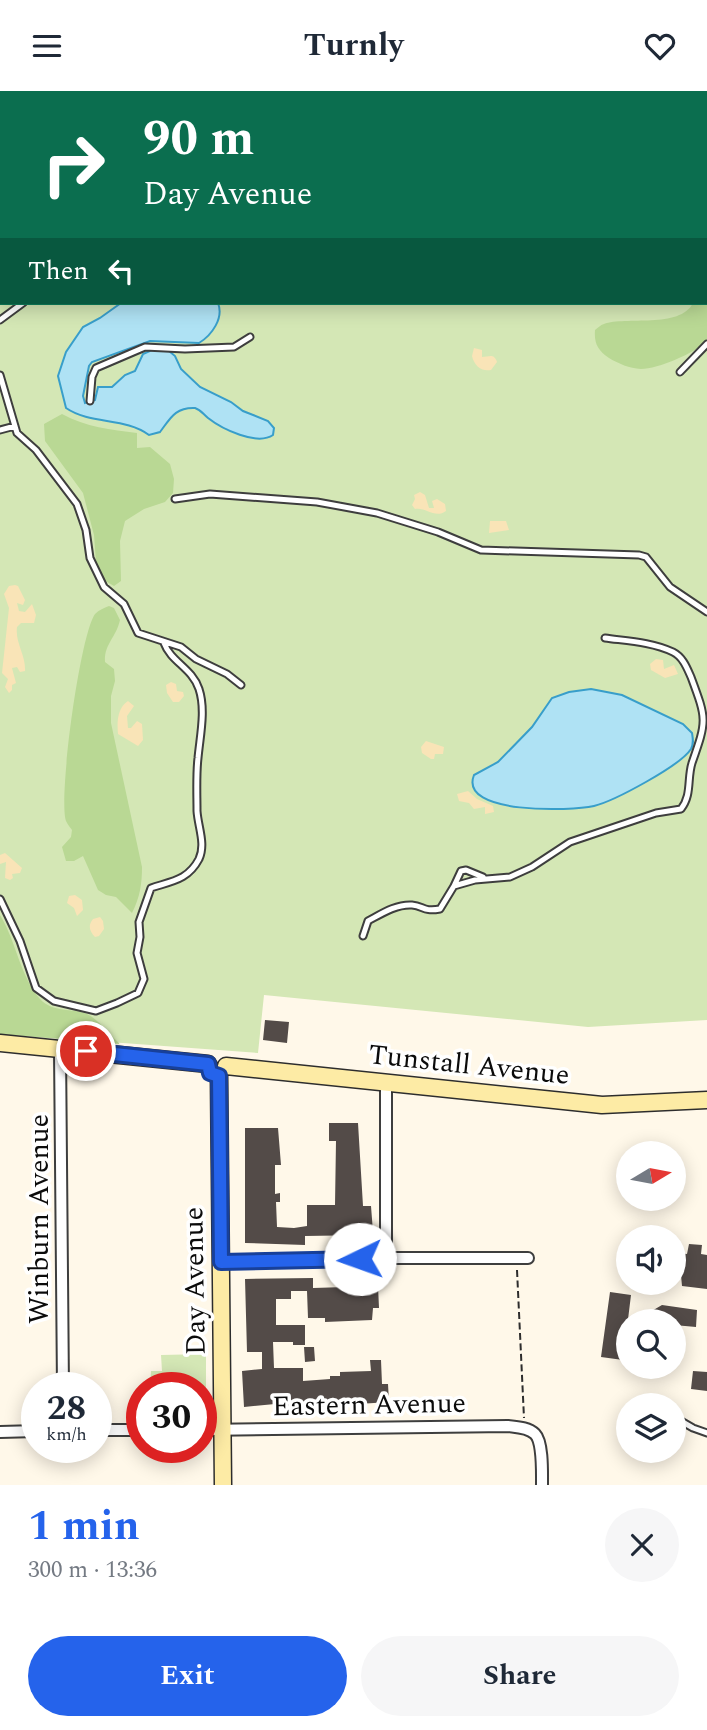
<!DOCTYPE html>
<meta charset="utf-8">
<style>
body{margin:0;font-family:Spectral,serif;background:#f6f6f7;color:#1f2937;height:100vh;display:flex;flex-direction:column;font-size:26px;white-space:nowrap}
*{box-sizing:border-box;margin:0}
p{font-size:23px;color:#747a83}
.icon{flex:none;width:38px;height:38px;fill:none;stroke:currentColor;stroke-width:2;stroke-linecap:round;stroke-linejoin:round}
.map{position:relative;height:1394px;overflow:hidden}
.details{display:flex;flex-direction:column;background:#fff;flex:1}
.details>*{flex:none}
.guide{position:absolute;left:0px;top:0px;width:707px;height:214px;box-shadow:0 4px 18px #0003;background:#0b6e4f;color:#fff;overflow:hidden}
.needle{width:46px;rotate:80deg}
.tools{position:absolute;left:616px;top:1050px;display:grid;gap:14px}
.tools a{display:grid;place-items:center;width:70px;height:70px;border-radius:50%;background:#fff;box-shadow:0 4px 18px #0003;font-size:35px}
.speed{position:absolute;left:21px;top:1281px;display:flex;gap:14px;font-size:35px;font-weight:700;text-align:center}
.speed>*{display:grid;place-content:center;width:91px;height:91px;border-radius:50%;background:#fff;box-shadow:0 4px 18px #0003;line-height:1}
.speed small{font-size:18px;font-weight:400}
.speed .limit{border:10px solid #d22;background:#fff;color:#111}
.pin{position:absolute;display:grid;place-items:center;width:60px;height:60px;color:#fff;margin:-30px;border:4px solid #fff;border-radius:50%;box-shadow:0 2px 7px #0007}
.me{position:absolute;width:77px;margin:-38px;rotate:267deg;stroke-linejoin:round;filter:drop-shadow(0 0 5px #0008)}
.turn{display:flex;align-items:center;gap:24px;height:147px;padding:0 28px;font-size:32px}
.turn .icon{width:91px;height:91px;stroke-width:2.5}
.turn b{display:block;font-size:49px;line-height:60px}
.then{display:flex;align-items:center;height:66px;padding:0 28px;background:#0003;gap:14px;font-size:26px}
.round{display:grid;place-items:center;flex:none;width:74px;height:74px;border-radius:37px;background:#f6f6f7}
.overview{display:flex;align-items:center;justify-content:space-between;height:119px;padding:0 28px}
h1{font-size:42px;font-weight:700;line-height:52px;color:#2563eb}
.button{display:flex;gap:14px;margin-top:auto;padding:14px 28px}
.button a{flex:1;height:80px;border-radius:42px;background:#2563eb;color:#fff;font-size:28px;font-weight:700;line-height:80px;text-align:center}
.button a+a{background:#f6f6f7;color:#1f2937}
header{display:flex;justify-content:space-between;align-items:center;height:91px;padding:0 28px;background:#fff;font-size:32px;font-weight:700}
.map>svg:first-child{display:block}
</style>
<header><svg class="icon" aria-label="menu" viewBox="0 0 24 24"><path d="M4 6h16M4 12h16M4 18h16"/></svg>Turnly<svg class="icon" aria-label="heart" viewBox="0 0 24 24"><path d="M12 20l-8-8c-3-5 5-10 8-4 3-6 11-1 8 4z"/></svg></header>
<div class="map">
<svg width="707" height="1394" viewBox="0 0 707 1394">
<rect width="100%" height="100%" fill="#fff8e9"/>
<path fill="#d4e7b5" d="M0 99 2 212H705V124H707V929L588 936 264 904 258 962 0 943Z
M206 1263V1322L201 1323V1297H150L151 1280H162L161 1264Z"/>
<path fill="#b9d894" d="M707 203V250C695 262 658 278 641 278 629 277 619 273 609 267 598 259 594 253 595 239 598 237 600 234 604 233 625 225 680 238 693 212H705Z
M62 323C86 336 111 339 137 342V357L150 356 170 373 174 388 173 402 165 411 144 418 125 430 120 450 121 490 114 495 97 485 94 444 83 402 45 350 44 333Z
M109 515 114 517 120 529C116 547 104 553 105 571L114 578 115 590 111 605V632L142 776C142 793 140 806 132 822L116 806 106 804 98 799 83 765 74 770H66L62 756 71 746 72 739C70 736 68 734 66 730 58 707 80 544 95 523 99 519 104 517 109 515Z
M0 824C16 850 20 885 40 908 53 922 72 917 87 923 98 928 110 944 120 953L0 943Z"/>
<path fill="#f9e4b7" d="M474 257 482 259V266C489 266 494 262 497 271L491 279C481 281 474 274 472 265Z
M420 401 425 404 429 417H434L432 410 437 408 445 413 446 420C435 428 426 416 415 418L412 414 415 408 414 404Z
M490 430H506L509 439 489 442Z
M15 494 18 495 25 509 23 514 17 512 19 520 25 521 32 513 36 524 34 532H21L17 536C15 552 26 564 25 580L20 581 17 576 12 577 16 592 12 594V599L9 602 5 596 8 588 2 582 9 517 4 503 9 495Z
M656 568 663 569 664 578 674 574 678 583 665 587 651 579 650 573Z
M171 591 176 593 177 600 183 601 184 605 179 611H173L167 602 166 594Z
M128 610 134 615 127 625 128 637H131L137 630 142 633 143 649 138 655 118 643C117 632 117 617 128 610Z
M426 650 444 656 443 663H435L434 668H431L422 662 421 656Z
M468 700 477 708 493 715 494 721 485 723V716L474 718 469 712 459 710 457 703Z
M5 762 22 777 20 782 12 783 13 787 10 789 5 787 6 771 0 773V764Z
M75 804 82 809 83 819 77 825 74 817 67 812 69 805Z
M100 826 103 830 104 838 99 845 95 846C89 840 88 834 93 828Z"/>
<path fill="#afe2f4" stroke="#389eca" stroke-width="2" d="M121 212H218C224 227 212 244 199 252L150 250 92 271 89 275 83 305 85 312 95 309 98 296H112L125 284 135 280 143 263 152 259 169 260 175 265 181 278 200 296 231 311 243 320 268 330 274 337 273 344C257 355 222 338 208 327 203 323 201 319 195 317 175 316 170 328 160 341L149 344C125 326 91 334 66 317L58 285 66 261 83 236 100 227Z
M591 598 622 604 683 633 692 642C693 648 694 653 691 658 680 675 614 710 594 715 572 720 458 724 474 684L498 671 532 636 552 607 569 601Z"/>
<path fill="#534b48" d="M265 929 289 931 287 952 263 949Z
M329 1032H358L363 1115H371L373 1141H368V1144L305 1145V1154L245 1152V1037H278L281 1074H275V1103L280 1102V1111H276L277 1136 294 1137 307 1135V1114H335L336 1050H329Z
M689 1153 702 1154 701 1163 707 1164V1198L682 1195 679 1162 687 1163Z
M313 1187V1197L378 1195 379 1217H373L372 1229 325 1231V1227H308L307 1200H291V1208H276V1234H305V1254H293V1251H273L274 1277H303V1290L330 1288V1285H340V1281L371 1280 370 1269H381L382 1293H388L389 1311 298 1317 275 1313 244 1316 242 1280 262 1278V1261H247L245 1188Z
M610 1201 631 1204 623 1269 601 1266Z
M662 1214 697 1219 696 1236 674 1234V1230H654L650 1221Z
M304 1256H314L315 1270 305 1271Z
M693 1280 707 1281V1300L691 1298Z"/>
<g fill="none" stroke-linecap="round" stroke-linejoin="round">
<g stroke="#3e3e3e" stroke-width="9">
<path id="lane" d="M705 193 707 195
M0 229 23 212
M680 281 707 253
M0 284 17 342 36 359 77 413 86 439 90 467 104 496 124 513 138 542 181 556 196 568 227 583 241 594
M90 310 92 286 96 277 145 256 185 258 234 256 250 246
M0 339 15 335
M175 408 210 403 317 411 377 422 438 441 481 459 639 464 646 466 670 496 707 521
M454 795 461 780 466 779 483 786
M0 808 20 850 36 897 54 910 96 920 117 912 138 902 144 888 137 862 140 846 139 831 151 797C172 790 188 789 199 768 206 753 198 736 197 720 197 703 196 684 198 667 200 645 206 619 199 598 192 577 171 571 164 552
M363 845 368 830C381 823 396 813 412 814 424 815 423 821 440 818L454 795 475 789 510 786 532 776 570 751 656 722 681 718C692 704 687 688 692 672 707 629 707 629 691 586 687 577 683 566 673 561 652 551 627 550 605 547
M674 1326 693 1337 707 1342"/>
</g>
<g stroke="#3e3e3e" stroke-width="14">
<path id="street" d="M60 958 63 1297
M386 1167V991
M221 1171 386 1167H528
M96 1339H142
M201 1339 508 1335C516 1336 528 1336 535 1343 543 1351 542 1382 542 1394
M0 1341 37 1340"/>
</g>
<g stroke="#2d2d2d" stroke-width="19">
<path id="secondary" d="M0 952 208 973
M226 975 602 1014 707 1009
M219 985 223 1394"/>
</g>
<g stroke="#1c1c1c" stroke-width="24">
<path id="highway" d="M0 65H2
M0 84H2
M705 88H707
M705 106H707"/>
</g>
<path stroke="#2d2d2d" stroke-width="2" stroke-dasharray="7 3.5" stroke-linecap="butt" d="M66 0 71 2
M57 2V0
M517 1179 524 1327"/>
<use href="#lane" stroke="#fff" stroke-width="5"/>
<use href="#street" stroke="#fff" stroke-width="10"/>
<use href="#secondary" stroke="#fdeba5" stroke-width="16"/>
<use href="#highway" stroke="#f18c54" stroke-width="21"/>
</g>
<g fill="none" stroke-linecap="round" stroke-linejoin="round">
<g stroke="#184099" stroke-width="18">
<path id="route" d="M86 960 208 973 210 982 219 985 221 1171 360 1168"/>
</g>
<use href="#route" stroke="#2563eb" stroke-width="12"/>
</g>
<g text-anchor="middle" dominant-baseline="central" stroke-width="7" stroke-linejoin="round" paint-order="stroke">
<g font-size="28" fill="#0b0b0b" stroke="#fff">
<text transform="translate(469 974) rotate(6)">Tunstall Avenue</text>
<text transform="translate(39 1128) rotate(-90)">Winburn Avenue</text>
<text transform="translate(195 1190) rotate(-91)">Day Avenue</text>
<text transform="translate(369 1314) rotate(-1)">Eastern Avenue</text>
</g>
</g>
</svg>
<div class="tools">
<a><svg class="needle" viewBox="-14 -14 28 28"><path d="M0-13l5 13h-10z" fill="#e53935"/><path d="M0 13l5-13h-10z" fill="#747a83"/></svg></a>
<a><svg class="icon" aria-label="sound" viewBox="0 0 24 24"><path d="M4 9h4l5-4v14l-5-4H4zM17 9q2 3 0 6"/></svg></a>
<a><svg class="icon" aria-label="search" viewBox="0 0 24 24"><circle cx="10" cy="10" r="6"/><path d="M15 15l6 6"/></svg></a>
<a><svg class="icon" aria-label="layers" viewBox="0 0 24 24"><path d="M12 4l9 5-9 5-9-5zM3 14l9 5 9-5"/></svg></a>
</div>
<div class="speed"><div>28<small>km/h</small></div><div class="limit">30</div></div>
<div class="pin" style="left:86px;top:960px;background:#d93025"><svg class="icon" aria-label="arrive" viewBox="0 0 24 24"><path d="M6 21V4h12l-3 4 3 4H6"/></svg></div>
<svg class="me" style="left:360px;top:1168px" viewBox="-20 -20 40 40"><circle r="19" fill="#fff"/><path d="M0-13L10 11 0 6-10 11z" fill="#2563eb"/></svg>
<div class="guide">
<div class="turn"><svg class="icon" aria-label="right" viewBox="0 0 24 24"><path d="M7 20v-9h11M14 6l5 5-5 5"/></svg><div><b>90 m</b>Day Avenue</div></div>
<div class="then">Then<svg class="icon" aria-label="left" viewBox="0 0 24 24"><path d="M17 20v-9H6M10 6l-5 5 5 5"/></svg></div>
</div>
</div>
<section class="details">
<div class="overview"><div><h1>1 min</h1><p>300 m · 13:36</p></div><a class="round"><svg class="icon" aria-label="close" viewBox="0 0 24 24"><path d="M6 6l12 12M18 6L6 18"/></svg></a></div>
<div class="button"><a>Exit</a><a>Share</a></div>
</section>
